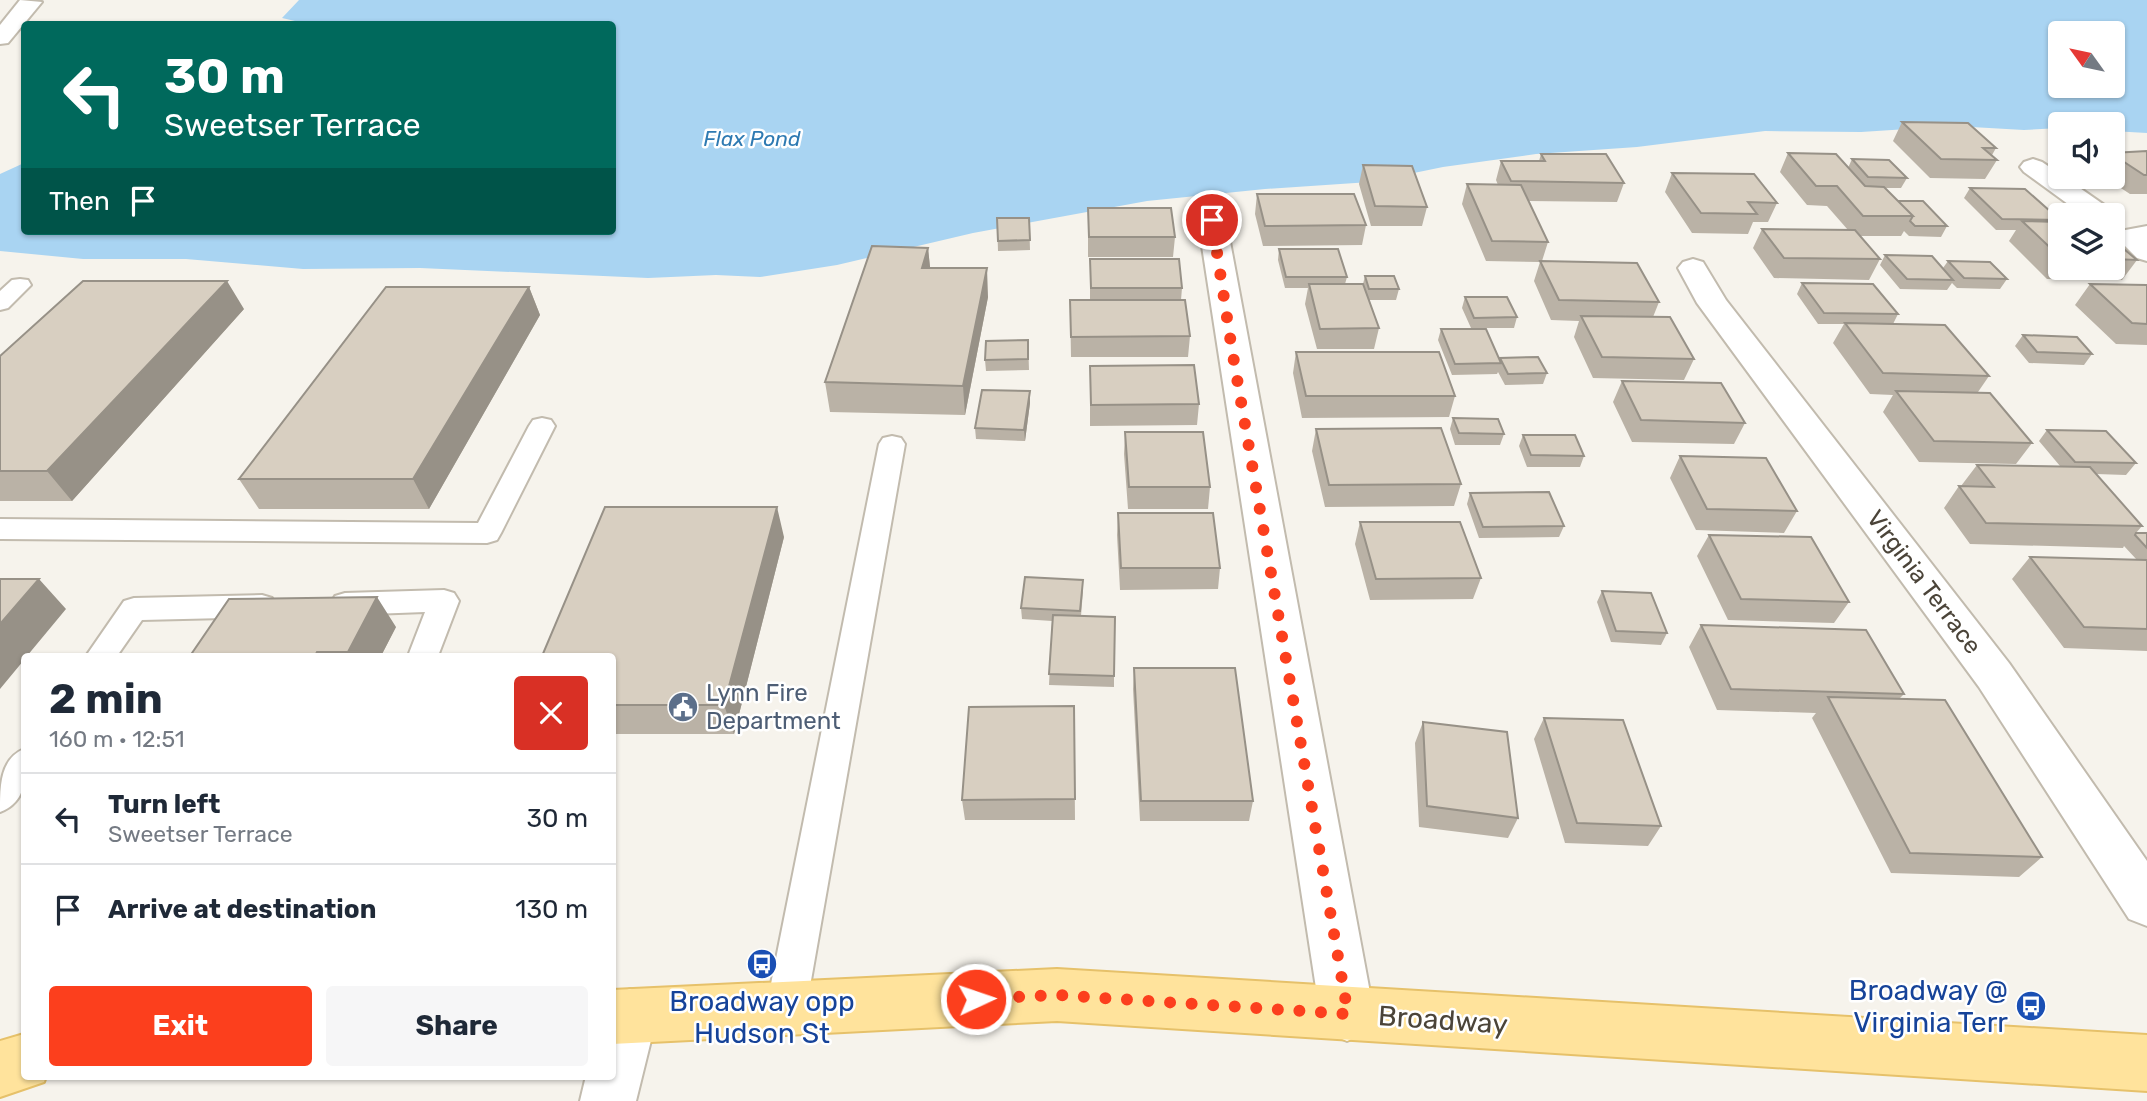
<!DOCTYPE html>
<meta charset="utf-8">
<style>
body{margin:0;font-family:Rubik,sans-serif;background:#f6f6f7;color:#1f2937;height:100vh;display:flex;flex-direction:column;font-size:26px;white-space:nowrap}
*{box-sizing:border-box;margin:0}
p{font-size:23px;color:#747a83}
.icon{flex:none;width:38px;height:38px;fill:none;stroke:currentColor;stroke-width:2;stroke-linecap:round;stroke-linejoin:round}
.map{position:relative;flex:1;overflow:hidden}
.details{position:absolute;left:21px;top:653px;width:595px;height:427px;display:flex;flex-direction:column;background:#fff;border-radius:7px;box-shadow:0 2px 5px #0004}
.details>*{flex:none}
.banner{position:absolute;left:21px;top:21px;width:595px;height:214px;border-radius:7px;box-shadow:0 2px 5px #0004;background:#00695c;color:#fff;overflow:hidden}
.needle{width:46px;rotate:303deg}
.tools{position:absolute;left:2048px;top:21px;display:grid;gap:14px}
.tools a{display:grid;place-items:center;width:77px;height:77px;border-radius:7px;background:#fff;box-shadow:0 2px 5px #0004;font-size:35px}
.pin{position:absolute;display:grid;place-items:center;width:60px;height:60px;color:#fff;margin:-30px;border:4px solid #fff;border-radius:50%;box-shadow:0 2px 7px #0007}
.me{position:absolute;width:77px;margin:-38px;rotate:87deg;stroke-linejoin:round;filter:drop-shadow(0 0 5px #0008)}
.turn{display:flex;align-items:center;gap:24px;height:147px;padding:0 28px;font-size:32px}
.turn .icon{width:91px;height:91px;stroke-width:2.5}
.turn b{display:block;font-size:49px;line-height:60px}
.then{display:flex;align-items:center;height:66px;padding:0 28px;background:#0003;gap:14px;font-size:26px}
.round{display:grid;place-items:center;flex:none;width:74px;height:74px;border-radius:7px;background:#f6f6f7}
.summary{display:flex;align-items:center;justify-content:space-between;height:119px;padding:0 28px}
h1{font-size:42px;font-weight:700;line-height:52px}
.cta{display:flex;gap:14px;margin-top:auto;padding:14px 28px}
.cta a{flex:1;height:80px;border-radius:7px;background:#fc3f1d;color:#fff;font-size:28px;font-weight:700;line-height:80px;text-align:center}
.cta a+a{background:#f6f6f7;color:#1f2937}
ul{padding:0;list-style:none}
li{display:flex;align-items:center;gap:21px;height:91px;padding:0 28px;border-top:2px solid #e0e1e3}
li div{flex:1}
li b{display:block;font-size:26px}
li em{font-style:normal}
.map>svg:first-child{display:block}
</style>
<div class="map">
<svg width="2147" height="1101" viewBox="0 0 2147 1101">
<rect width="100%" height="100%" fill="#f6f3ec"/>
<path fill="#a9d4f2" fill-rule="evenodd" d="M299 0H2147V133L2112 131V124H2060V128L2024 130 1954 126 1861 132 1765 131 1637 147 1536 154 1443 167 1370 182 1265 189 1147 201 973 233 837 265 760 277 716 275 648 278 420 268 303 269 186 259H83L0 251V174L24 163V231H612V24H308L282 18ZM2060 33H2112V86H2060Z"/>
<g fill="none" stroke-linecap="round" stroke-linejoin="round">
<g stroke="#c2bbae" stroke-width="4">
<path id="service" d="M20 279 28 280 31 285 8 308 0 310V291L12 280Z
M542 418 551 420 555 426 501 533 497 540 487 543 0 539V519L478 523 529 426 533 420Z
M892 436 901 438 905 444 806 1009 800 1023 786 1028 772 1023 766 1009 879 444 883 438Z
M444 590 454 593 459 601 438 656H408L425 612 345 615 335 612 330 604 335 596 345 593Z
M262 595 272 598 277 606 272 614 262 617 142 620 117 656H86L124 601 134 598Z
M24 749C26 774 28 802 0 812 0 786 0 759 24 749Z"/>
</g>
<g stroke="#c2bbae" stroke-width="4">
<path id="minor" d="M2033 159 2042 162 2060 174V177H2064L2110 209 2114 215 2112 217 2083 215 2024 172 2020 167 2024 162Z
M1212 212 1222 214 1226 220 1374 1014 1366 1033 1347 1041 1328 1033 1320 1014 1198 220 1202 214Z
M2147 226V261L2137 258 2116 237 2120 231Z
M1693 259 1703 262 1726 300 2009 663 2147 861V926L2129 919 1979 687 1697 303 1678 268 1683 262Z
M630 989 649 997 657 1016 636 1101H580L586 1076H612V996Z"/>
</g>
<g stroke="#c2bbae" stroke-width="4">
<path id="tertiary" d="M20 0 42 2 8 43 0 44V25Z"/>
</g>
<g stroke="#e6c16a" stroke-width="4">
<path id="primary" d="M1057 969 2147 1035V1091L1057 1021 612 1044V990Z
M24 1034V1076H46L44 1082 0 1097V1041Z"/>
</g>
<use href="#service" fill="#fff" fill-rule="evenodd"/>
<use href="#minor" fill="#fff" fill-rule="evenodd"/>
<use href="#tertiary" fill="#fff" fill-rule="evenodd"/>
<use href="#primary" fill="#ffe39c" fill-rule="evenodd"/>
</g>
<path fill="#bab2a6" d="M1902 122 1996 148 1992 155 1997 160 1985 179 1930 178 1893 141Z
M2147 151V194H2130L2104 177H2112V153Z
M1788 153 1848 168 1852 159 1907 178 1901 188H1885L1898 201 1947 226 1941 237 1909 236 1904 231 1901 236H1860L1880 259 1869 280 1774 278 1753 248 1762 229 1848 230 1827 206 1807 205 1780 172Z
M1541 154 1624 183 1617 202 1528 201 1548 242 1542 261 1659 302 1653 317 1694 359 1684 380 1593 378 1574 337 1579 321 1551 320 1534 281 1540 262 1486 261 1462 204 1467 184 1498 185 1496 180 1501 161H1539Z
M1363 165 1427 207 1422 226H1371L1359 184Z
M1672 173 1777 203 1768 222H1753L1748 234 1692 233 1665 192Z
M1970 188 2060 220V268H2112V239L2137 260 2122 280 2047 279 2009 241 2016 230H1996L1964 198Z
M1257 194 1366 225 1362 245 1263 246 1255 214Z
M1088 208 1175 237 1173 257H1088Z
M997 218H1029L1030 250 998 251Z
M928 248 930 268 988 297 965 415 830 412 825 382Z
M1279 249 1347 277 1345 284H1363L1365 276 1399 289 1396 300H1369L1379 328 1374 349H1317L1305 304 1308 288H1285L1278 260Z
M1885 255 1943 268 1948 261 2007 279 2000 289 1957 288 1952 283 1947 290 1900 289 1880 265Z
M1090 259 1182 288 1181 300 1190 336 1188 357H1071L1070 300H1090Z
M1802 283 1898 314 1893 324 1989 376 1978 392 2032 443 2016 464 1919 462 1883 412 1893 395 1870 394 1833 343 1844 324H1818L1797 294Z
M2090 284 2147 285V345L2116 344 2075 305Z
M529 287 540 315 429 509H259L239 479Z
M1465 297 1517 317 1514 328H1471L1462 308Z
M244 309 72 501H0V356Z
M1441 329 1500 360V358L1547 373 1543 384 1505 385 1498 372 1497 374 1452 375 1438 340Z
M2023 335 2092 354 2084 365 2029 363 2015 346Z
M1028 340 1029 370 986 371 985 360Z
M1296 352 1455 396 1449 417 1302 418 1293 373Z
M1090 366 1199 404 1197 425 1090 426Z
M1622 381 1745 423 1734 444 1632 442 1613 402Z
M1030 403 1025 441 976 439 975 428Z
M1453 418 1504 434 1500 445H1455L1450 429Z
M1316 429 1461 484 1454 506 1325 507 1312 451Z
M2047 430 2136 463 2126 475 2096 474 2142 526 2136 533H2147V651L2064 648 2012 579 2030 557 2137 560 2124 546 2123 548 1970 544 1944 508 1959 486H1961L1977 465 2060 466 2039 441Z
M1125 432 1210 487 1208 509H1128L1124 454Z
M1523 435 1584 456 1580 467H1527L1519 446Z
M1680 456 1797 511 1784 533 1696 530 1670 478Z
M1470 493 1564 526 1559 537 1479 538 1467 504Z
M1118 513 1220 568 1218 589 1120 590 1117 535Z
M1360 522 1481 578 1473 599 1370 600 1355 544Z
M1709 535 1849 602 1834 623 1728 620 1697 556Z
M784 537 734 734H612V656Z
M1083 591 1081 616 1114 676V687L1049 685 1052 621 1022 619 1021 608Z
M1602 591 1667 633 1661 645 1611 642 1597 602Z
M1701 625 1904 694 1899 699 2042 857 2019 877 1891 873 1812 718 1816 713 1717 710 1689 647Z
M396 627 381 656H190Z
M1134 668 1253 801 1249 821H1140L1133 689Z
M1074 706 1075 820H965L962 800Z
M1544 718 1661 826 1648 846 1565 843 1534 739Z
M1423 722 1518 818 1508 838 1419 827 1415 743Z"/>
<path fill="#979187" d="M928 248 931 276 922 268Z
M987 268 988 297 965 415 963 386Z
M227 281 244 309 72 501 47 471Z
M529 287 540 315 429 509 413 479Z
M1030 391V403L1025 441 1024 430Z
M777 507 784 537 734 734 724 705Z
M39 579 66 609 27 656H24V660L0 689V624Z
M377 597 396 627 381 656H350L348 652Z"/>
<path fill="#d8cfc1" stroke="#979187" stroke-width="2" d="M1902 122 1968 123 1996 148H1983L1997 160 1941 159Z
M2147 151V175H2144L2112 154V153Z
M1788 153 1836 154 1865 186 1884 187 1913 216H1863L1837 186H1816Z
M1541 154H1606L1624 183 1511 181 1501 161H1545Z
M1852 159 1889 160 1907 178 1868 177Z
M1363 165 1412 166 1427 207 1375 206Z
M1672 173 1754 174 1777 203 1748 202 1757 214 1701 213Z
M1467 184 1521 185 1548 242 1492 241Z
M1970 188 2025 189 2060 220 2002 219Z
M1257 194H1354L1366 225 1265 226Z
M1898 201H1923L1947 226H1915L1910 221 1913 216Z
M1088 208H1171L1175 237H1089Z
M997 218H1029L1030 240 998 241Z
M2022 221 2060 222V257Z
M1762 229 1855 230 1880 259 1784 258Z
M2112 239 2137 260 2112 259Z
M872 246 928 248 922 268H987L963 386 825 382Z
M1279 249H1338L1347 277H1286Z
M1885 255 1932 256 1953 280 1907 279Z
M1090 259H1179L1182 288H1091Z
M1540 261 1637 263 1659 302 1559 300Z
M1948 261 1990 262 2007 279 1964 278Z
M1365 276H1394L1399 289H1369Z
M83 281H227L47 471H0V356Z
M1802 283 1873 284 1898 314 1824 313Z
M1309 284H1363L1379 328 1320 329Z
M2090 284 2147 285V324L2132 323Z
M386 287H529L413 479H239Z
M1465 297H1507L1517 317 1474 318Z
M1070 300H1185L1190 336 1071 337Z
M1581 316 1670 317 1694 359 1602 357Z
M1845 323 1945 325 1989 376 1883 373Z
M1441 329H1486L1501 363 1455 364Z
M2023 335 2077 337 2092 354 2037 352Z
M1028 340V359L985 360 986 341Z
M1296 352H1439L1455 396H1306Z
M1538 357 1547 373 1508 374 1500 358Z
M1194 365 1199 404 1091 405 1090 366Z
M1622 381 1721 383 1745 423 1641 420Z
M982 390 1030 391 1024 430 975 428Z
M1896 391 1990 393 2032 443 1934 441Z
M1453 418 1498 419 1504 434 1459 433Z
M1441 428 1461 484 1329 485 1316 429Z
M2047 430 2106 431 2136 463 2075 462Z
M1125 432H1203L1210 487H1129Z
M1523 435H1575L1584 456 1531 455Z
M1680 456 1766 458 1797 511 1707 509Z
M1977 465 2090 467 2142 526 1986 523 1959 486 1994 487Z
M1549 492 1564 526 1483 527 1470 493Z
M605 507H777L724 705H612V656H542Z
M1118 513H1213L1220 568H1121Z
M1360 522H1460L1481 578 1376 579Z
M2136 533H2147V548L2135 535Z
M1709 535 1811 537 1849 602 1741 599Z
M2030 557 2147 560V629L2084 627Z
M1025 577 1083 580 1080 611 1021 608Z
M0 579H39L0 624Z
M1602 591 1651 593 1667 633 1616 631Z
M377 597 348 652H317L315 656H190L229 599Z
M1053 615 1115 617 1114 676 1049 674Z
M1701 625 1866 630 1904 694 1731 689Z
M1134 668H1235L1253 801H1141Z
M1828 697 1945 700 2042 857 1910 853Z
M1074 706 1075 799 962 800 969 707Z
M1544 718 1623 720 1661 826 1577 823Z
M1423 722 1507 732 1518 818 1427 806Z"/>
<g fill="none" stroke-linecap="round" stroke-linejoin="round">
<path stroke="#fc3f1d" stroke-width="12" stroke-dasharray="0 21.6" d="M976 999 1057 995 1348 1014 1232 350 1212 220"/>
</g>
<defs>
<g id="civic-disc" transform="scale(1.575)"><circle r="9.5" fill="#5c6f8a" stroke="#fff"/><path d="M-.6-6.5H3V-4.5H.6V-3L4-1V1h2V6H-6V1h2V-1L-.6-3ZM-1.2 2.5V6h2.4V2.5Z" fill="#fff"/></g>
<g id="bus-disc" transform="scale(1.575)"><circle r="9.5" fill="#1a4fb4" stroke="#fff"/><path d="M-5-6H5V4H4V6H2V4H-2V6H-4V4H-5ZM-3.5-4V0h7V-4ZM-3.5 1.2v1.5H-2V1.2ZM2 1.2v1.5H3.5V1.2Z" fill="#fff"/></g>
</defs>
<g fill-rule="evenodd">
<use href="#civic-disc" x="683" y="707"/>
<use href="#bus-disc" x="762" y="964"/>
<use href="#bus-disc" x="2031" y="1006"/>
</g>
<g text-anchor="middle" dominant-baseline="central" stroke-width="5" stroke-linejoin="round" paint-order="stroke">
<g font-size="21" font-style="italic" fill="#2e7ab2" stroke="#fff">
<text x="752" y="138">Flax Pond</text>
</g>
<g font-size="24" fill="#4b4439" stroke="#fff">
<text transform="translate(1924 582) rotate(53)">Virginia Terrace</text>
</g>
<g font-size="24" fill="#4e5e75" stroke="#fff" text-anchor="start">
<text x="706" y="693">Lynn Fire<tspan x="706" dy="28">Department</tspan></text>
</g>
<g font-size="28" fill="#164399" stroke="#fff" text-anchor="end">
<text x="2008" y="990">Broadway @<tspan x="2008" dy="32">Virginia Terr</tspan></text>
<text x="762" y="1001" text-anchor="middle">Broadway opp<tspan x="762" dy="32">Hudson St</tspan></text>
</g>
<g font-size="28" fill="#4b4439" stroke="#fff">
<text transform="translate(1443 1020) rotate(4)">Broadway</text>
</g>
</g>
</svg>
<div class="tools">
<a><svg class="needle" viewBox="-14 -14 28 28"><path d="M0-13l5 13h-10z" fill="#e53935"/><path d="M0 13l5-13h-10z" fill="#747a83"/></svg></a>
<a><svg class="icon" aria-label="sound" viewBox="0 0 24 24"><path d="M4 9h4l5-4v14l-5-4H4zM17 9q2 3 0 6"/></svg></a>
<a><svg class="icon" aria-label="layers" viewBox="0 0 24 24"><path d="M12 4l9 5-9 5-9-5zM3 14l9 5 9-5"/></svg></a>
</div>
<div class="pin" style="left:1212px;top:220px;background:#d93025"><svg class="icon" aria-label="arrive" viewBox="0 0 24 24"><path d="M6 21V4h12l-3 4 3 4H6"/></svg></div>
<svg class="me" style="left:976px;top:999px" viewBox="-20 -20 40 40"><circle r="17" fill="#fc3f1d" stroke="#fff" stroke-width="3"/><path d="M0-11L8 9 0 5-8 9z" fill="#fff"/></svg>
<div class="banner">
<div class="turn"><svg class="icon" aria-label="left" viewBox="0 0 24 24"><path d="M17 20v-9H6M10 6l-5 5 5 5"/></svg><div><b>30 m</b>Sweetser Terrace</div></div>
<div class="then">Then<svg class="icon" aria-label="arrive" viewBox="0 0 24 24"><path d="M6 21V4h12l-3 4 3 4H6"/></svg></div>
</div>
<section class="details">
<div class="summary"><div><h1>2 min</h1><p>160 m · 12:51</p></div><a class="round" style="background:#d93025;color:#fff"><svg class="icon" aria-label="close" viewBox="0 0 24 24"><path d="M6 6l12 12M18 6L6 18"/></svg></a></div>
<ul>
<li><svg class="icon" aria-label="left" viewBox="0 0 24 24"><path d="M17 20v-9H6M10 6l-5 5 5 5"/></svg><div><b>Turn left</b><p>Sweetser Terrace</p></div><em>30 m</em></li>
<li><svg class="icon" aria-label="arrive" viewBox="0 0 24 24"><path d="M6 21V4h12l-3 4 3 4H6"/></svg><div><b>Arrive at destination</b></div><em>130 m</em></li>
</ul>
<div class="cta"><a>Exit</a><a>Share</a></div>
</section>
</div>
